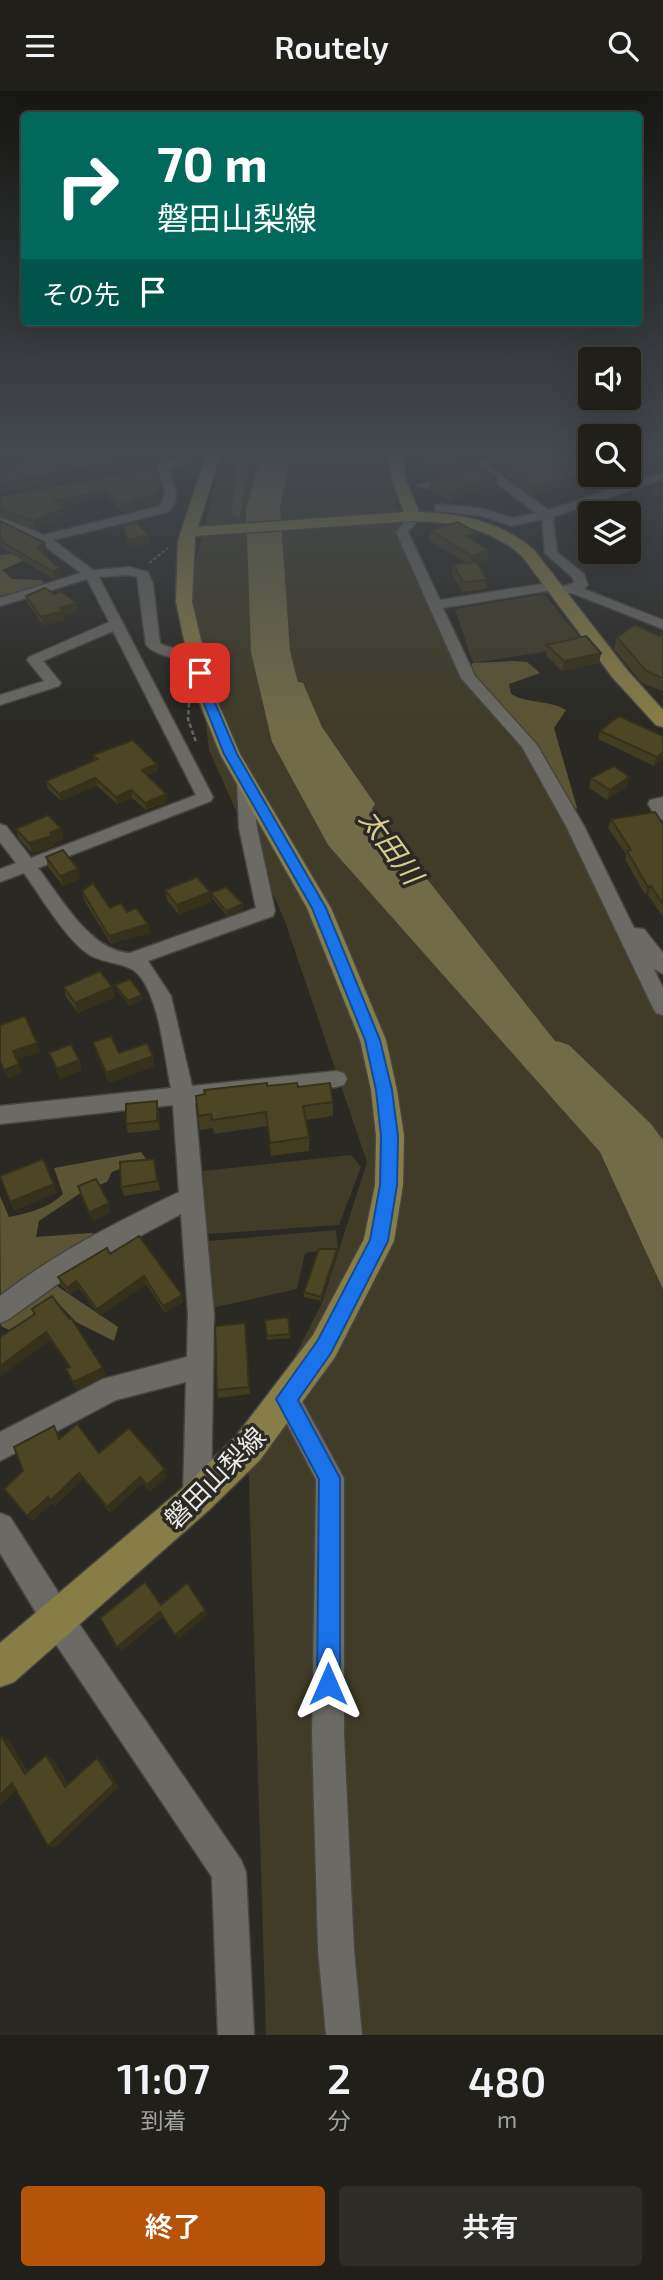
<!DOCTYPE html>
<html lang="ja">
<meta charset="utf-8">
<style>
body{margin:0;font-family:"Exo 2","Noto Sans JP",sans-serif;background:#2d2c27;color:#f1f3f6;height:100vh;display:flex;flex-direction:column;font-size:26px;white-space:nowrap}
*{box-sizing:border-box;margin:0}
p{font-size:23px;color:#a2a2a2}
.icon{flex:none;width:38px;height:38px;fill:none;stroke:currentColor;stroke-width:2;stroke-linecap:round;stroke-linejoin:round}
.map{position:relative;height:1944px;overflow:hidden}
.drawer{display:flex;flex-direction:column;background:#201f1a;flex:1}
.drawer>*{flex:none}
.banner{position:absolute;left:21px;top:21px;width:621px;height:214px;border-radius:7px;box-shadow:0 7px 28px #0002,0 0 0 2px #3d3d39;background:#00695c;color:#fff;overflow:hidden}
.tools{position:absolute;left:578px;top:256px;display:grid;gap:14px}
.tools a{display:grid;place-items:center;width:63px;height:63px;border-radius:7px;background:#201f1a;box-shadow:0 7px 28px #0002,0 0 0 2px #3d3d39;font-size:35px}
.pin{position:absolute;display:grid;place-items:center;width:60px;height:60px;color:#fff;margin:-30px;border-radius:14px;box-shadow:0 4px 10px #0006}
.me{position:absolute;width:77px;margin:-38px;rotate:0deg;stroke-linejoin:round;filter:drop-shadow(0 0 5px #0008)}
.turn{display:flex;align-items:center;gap:24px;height:147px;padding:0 21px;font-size:32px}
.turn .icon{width:91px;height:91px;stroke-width:2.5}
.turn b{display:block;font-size:49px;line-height:60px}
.then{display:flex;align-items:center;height:66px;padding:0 21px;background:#0003;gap:14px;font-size:26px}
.eta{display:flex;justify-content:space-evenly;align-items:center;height:119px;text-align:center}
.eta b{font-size:42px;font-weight:600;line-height:49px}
.button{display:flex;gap:14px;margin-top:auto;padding:14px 21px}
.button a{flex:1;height:80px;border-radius:7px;background:#b45309;color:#fff;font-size:28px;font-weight:600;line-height:80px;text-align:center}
.button a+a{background:#2d2c27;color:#f1f3f6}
header{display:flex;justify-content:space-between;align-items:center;height:91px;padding:0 21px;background:#201f1a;font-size:32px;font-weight:600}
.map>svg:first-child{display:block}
</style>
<header><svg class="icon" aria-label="menu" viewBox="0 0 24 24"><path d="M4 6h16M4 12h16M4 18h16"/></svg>Routely<svg class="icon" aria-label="search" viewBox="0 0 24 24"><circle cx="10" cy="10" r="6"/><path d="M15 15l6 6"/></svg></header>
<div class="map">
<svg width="663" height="1944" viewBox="0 0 663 1944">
<rect width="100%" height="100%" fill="#2a2923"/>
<path fill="#403c28" d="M223 362H406L396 413 468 587 533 660 663 917V1944H266L248 1357 322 1212 367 1071 284 828 209 659 190 494Z
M544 503 586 554 473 572 455 518Z
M351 1064 361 1076 339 1134 207 1143 203 1080Z
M336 1139 338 1157 305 1162 297 1198 212 1217 209 1150Z"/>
<path fill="#5c5533" d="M235 362H257L246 387 240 427 231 424 237 387Z
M23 461V470L2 479 12 488 41 489 47 494 0 505V464Z
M514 570 527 571 540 582 509 593 511 603C531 614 547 608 566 619L554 637 577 717 572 721 465 581 473 572Z
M141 1061 146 1068 112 1081 107 1091 85 1099 39 1130 36 1146 91 1142 119 1149 51 1191 118 1236 114 1250 76 1231 55 1209 16 1237 9 1239 1 1235 0 1105 9 1126C28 1122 49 1117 63 1103L54 1077Z"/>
<path fill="#716b48" d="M266 362H291L280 415 290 560 310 640 589 993 663 1081V1198L600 1061 328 754 272 651 251 561 246 417 257 379Z"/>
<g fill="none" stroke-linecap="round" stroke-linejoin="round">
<path fill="#716b48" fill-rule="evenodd" d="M295 590 303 592 322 636 375 713 371 719 362 721 353 719 297 636 289 619 283 597 287 592Z
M557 950 569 954 651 1033 663 1049V1093L650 1089 627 1053 545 972 540 963 545 954Z"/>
<g stroke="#464540" stroke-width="3">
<path id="minor" d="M40 362H55L0 385V378Z
M180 362H192L186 370 169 378C174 393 182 409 168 421L53 449 93 479 129 476 148 481 153 493 160 552C173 561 191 554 203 563 190 573 157 566 146 554L137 486 129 484 99 486 213 706 211 710 38 777C61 806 90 860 130 862L256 817 239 737 237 690 245 685 251 686 257 737 275 820 273 825 148 870 171 905 192 995 336 980 344 982 347 988 344 994 336 996 195 1012 214 1223 211 1407 207 1417 197 1421 187 1417 183 1407 186 1291 116 1309 0 1370V1341L103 1288 187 1266 188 1223 181 1123 77 1179 9 1228 0 1232V1205C55 1162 117 1131 179 1101L173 1014 0 1033V1015L171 997C164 965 160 908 138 883 127 871 103 873 88 863 64 846 42 807 24 782L0 791V778L16 772 0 751V733L6 735 31 767 196 704 113 540 43 570 61 592 59 595 0 614V604L44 590 27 569 29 566 109 531 87 488 0 515V507L81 482 39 451 0 434V426L44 444 160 415 165 404 159 381 129 385 123 382 165 372Z
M497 362H510L489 375 548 419 663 381V388L553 426 557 461 584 483 588 494 584 498 663 529V538L572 502H560L559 498 443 517 475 585 537 654 584 735 634 837 644 838 663 862V883L654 878 663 897V924L656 922 653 917 566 735 522 656 461 587 396 441 406 429 416 432 408 441 440 509 555 491 560 492 561 496 574 492 573 487 545 462 542 428 512 435 482 425 435 420V414L439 413 484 418 513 427 536 422 479 379 427 397 417 395 477 373Z
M663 706V729L657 728 648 713 650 709Z
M287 1295 296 1299 344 1387V1644L354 1859 362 1944H326L318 1859 312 1644 316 1389 274 1308 278 1299Z
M0 1422 10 1426 69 1518 241 1769 246 1781 254 1944H218L212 1786 47 1540 0 1462Z"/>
</g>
<g stroke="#464540" stroke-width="3">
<path id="major" d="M207 362H221L198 436 404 421 392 389 388 362H402L406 389 419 421C461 422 502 431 534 459L627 579 663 619V636L656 634 613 587 522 465C491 437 454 431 413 430L195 445 192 511 213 600 240 663 331 817 386 949 397 999 404 1045 403 1094 394 1150 335 1266 260 1369 209 1419 14 1591 0 1596V1552L185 1395 236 1345 313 1244 364 1148 375 1094 376 1045 371 999 360 949 307 817 220 663 195 600 176 511 178 450Z"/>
</g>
<path stroke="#66655f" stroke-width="2" stroke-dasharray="3.5 2" stroke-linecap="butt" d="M149 472 168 457"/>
<path stroke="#66655f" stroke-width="2.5" stroke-dasharray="4.5 2.5" stroke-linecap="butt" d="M189 612 188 628 196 651"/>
<use href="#minor" fill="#6b6a64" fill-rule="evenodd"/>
<use href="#major" fill="#877d47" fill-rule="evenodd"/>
</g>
<path fill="#423c20" d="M431 362H492L476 371 439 384 418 373V366Z
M628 362H661L638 374 628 370Z
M494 368 590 383 570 394 531 403 494 375Z
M156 376 162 404 159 411 139 415V418L123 421 108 406 63 415 65 416 67 424 35 438 0 424V406Z
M430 391 496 395 466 401V404L450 410 430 399Z
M0 430 45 452 47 460 43 461 60 478 62 485 53 488 2 457 0 453Z
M123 435 150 452 129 457 124 443Z
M430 439 475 450 489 459 488 469 478 472 487 489 486 498 462 501 452 483 453 473 466 472 429 449Z
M54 503 76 512 77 521 64 524 65 529 43 534 28 513 26 505Z
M663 543V600L642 592 614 558 617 546 660 545Z
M547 554 601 562 599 572 562 580 546 564Z
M600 640 663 645V668L654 675 598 648Z
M93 664 157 673 158 680 147 685 166 703 167 711 146 719 132 707 117 713 97 695 61 710 48 698 46 690 94 670Z
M629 686 627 696 607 709 589 697 591 687Z
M611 728 663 733V826L648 804H645L625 768 626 763 608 737Z
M16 738 64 748 54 752 55 755 32 762 19 748Z
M46 766 78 778 80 788 63 795 48 776Z
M165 799 210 801 211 811 179 824 167 809Z
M82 800 110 817 127 821 148 833 150 842 111 853 84 809Z
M211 802 243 818 227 825 212 807Z
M115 894 142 904 143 909 130 915 117 899Z
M64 896H112L115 906 78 922 66 906Z
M93 951 119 962 155 975 109 992 96 961Z
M49 962 79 969 82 979 60 988Z
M298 996 333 1011V1025L305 1029 309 1046V1060L271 1065 267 1035 214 1043 213 1037 200 1039 198 1025Z
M159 1020 160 1039 128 1042 126 1033Z
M154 1068 160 1099 124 1105 121 1096Z
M337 1162 321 1210 304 1206V1201Z
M110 1163 182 1204 183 1211 165 1222 146 1193 100 1225 79 1197 70 1204 61 1194 58 1186Z
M32 1218 106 1284 77 1299 66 1278 69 1276 50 1249 0 1286V1246L35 1223Z
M288 1226 290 1247 267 1249 265 1229Z
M245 1232 250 1303 218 1307 217 1299Z
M58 1342 60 1347 99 1362 167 1385 150 1401 143 1392 110 1422 83 1388 55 1415 52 1412 32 1431 8 1404 23 1380Z"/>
<path fill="#36311a" d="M149 362H171L172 365 151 368 152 372 0 401V393Z
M480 362H492L476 371 439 384 440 377Z
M648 362H661L638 374 639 366Z
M11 363 13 370 0 376V368Z
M590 377V383L570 394 531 403 532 396Z
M497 387 496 395 466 401V404L450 410 451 402 464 394Z
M161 397 162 404 159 411 139 415V418L123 421 122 414Z
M107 399 108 406 55 417 53 410Z
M65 416 67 424 35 438 34 430Z
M476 442 475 451 466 445Z
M149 444 150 452 129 457 128 449Z
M45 452 47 460 38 463 37 456Z
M489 459 488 469 471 475 472 465Z
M60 478 62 485 53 488 52 480Z
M76 512 77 521 64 524 65 529 43 534 41 526 60 517Z
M601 562 599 572 562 580 564 570Z
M663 661V668L654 675 657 666Z
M157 673 158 680 143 687 142 679Z
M629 686 627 696 607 709 610 699Z
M95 687 97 695 61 710 59 703Z
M131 699 132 707 117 713 116 706Z
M166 703 167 711 146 719 145 712Z
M61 737 64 748 54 752 55 755 32 762 29 752Z
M78 778 80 788 63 795 60 785Z
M651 795 648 804H645L648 796Z
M210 801 211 811 179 824 177 814Z
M243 813V818L227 825 226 820Z
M148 833 150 842 111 853 109 845Z
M112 896 115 906 78 922 75 912Z
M142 904 143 909 130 915 128 910Z
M37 952 40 961 16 969 13 960Z
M153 965 155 975 109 992 106 982Z
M79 969 82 979 60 988 57 978Z
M19 973 22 982 8 988 4 979Z
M157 1010 159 1020 160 1039 157 1030Z
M54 1093 57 1102 14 1120 10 1111Z
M109 1112 111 1121 93 1131 89 1122Z
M337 1158V1162L321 1210V1206Z
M144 1185 146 1193 100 1225 97 1218Z
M76 1190 79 1197 70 1204 67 1197Z
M182 1204 183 1211 165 1222 163 1215Z
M46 1241 50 1249 0 1286V1275Z
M103 1277 106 1284 77 1299 73 1291Z
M165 1378 167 1385 150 1401 147 1394Z
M79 1382 83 1388 55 1415 51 1409Z
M140 1386 143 1392 110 1422 107 1416Z
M48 1406 52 1412 32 1431 27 1425Z
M205 1519 207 1524 178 1549 175 1544Z
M160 1521 163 1526 121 1561 117 1556Z
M1 1645 9 1649 32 1687 25 1683Z
M46 1664 53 1668 72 1699 65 1696Z
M97 1667 103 1671 119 1696 55 1757 48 1755Z
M12 1692 20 1696 0 1715V1704Z"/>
<path fill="#4d4625" stroke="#36311a" stroke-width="2" d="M0 362H7L11 363 0 368Z
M52 362 56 364 62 362H149L151 364 0 393V380L28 368Z
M431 362H480L440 377 418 366Z
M505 362H590V377L571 387 532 396 494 368Z
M628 362H648L639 366Z
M479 374 497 387 464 394 467 396 451 402 430 391Z
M156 376 161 397 158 403 135 408 138 410 122 414 107 399 53 410 65 416 34 430 0 418V406Z
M0 430 45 452 37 456 60 478 52 480 0 450 4 449 0 446Z
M136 431 149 444 128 449 123 435Z
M458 431 476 442 466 445 489 459 472 465 430 439Z
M477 471 487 489 463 491 453 473Z
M45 497 54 503 61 500 76 512 60 517 63 520 41 526 26 505Z
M635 534 660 545 663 543V587L646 580 617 546Z
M586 545 601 562 564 570 547 554Z
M619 625 663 645V661L657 666 600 640Z
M133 649 157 673 142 679 166 703 145 712 131 699 116 706 95 687 59 703 46 690 98 668 93 664Z
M614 675 629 686 610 699 591 687Z
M655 721 663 733V813L651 795 648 796 627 760 631 759 611 728Z
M48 724 61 737 50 742 52 745 29 752 16 738Z
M63 759 78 778 60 785 46 766Z
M197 786 210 801 177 814 165 799Z
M93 792 110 817 121 812 127 821 136 817 148 833 109 845 82 800Z
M226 796 243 813 226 820 211 802Z
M100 880 112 896 75 912 64 896Z
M130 888 142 904 128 910 115 894Z
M25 925 37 952 13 960 19 973 4 979 0 970V934Z
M111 945 119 962 147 952 153 965 106 982 93 951Z
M71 953 79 969 57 978 49 962Z
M267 992V995L297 992 298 996 330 992 333 1011 303 1015 309 1046 270 1052 266 1021 212 1029 211 1023 198 1025 196 1005 205 1003 204 999Z
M157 1010V1030L126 1033V1013Z
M43 1068 54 1093 10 1111 0 1085Z
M154 1068 157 1090 121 1096 120 1071Z
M96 1088 109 1112 89 1122 78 1095Z
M139 1145 182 1204 163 1215 144 1185 97 1218 76 1190 67 1197 58 1186 107 1157 110 1163Z
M319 1158H337L321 1206 304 1201Z
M52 1205 69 1228 71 1227 103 1277 73 1291 66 1278 70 1276 46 1241 0 1275V1246L35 1223 32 1218Z
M288 1226 290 1243 267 1245 265 1229Z
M245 1232 249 1296 217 1299 215 1235Z
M77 1333 99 1362 129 1337 165 1378 147 1394 140 1386 107 1416 79 1382 51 1409 48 1406 27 1425 4 1398 23 1380 14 1356 54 1335 59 1348Z
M145 1491 161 1514 187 1492 205 1519 175 1544 160 1521 117 1556 100 1527Z
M0 1645H1L25 1683 46 1664 65 1696 97 1667 114 1693 48 1755 12 1692 0 1704Z"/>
<linearGradient id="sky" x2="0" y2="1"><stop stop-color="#171713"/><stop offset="0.57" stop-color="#444950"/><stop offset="1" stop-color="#444950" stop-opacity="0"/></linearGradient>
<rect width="663" height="634" fill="url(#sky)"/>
<path fill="#1a73e8" stroke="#114b97" stroke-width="2" d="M200 578 206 582 210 600 237 663 326 817 380 949 392 999 398 1045 397 1094 388 1150 331 1262 298 1309 340 1387V1593L337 1601 328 1604 320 1601 317 1593 319 1388 276 1308 318 1249 370 1149 380 1094 381 1045 376 999 365 949 312 817 224 663 199 600 195 582Z"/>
<g text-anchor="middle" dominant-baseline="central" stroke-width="7" stroke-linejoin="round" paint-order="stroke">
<g font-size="26" fill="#eae9e5" stroke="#2a2923">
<text transform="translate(214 1386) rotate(-45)">磐田山梨線</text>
</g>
<g font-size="28" font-style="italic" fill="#d9cd8f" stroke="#2a2923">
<text transform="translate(392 755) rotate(54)">太田川</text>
</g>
</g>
</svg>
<div class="tools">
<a><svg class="icon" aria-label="sound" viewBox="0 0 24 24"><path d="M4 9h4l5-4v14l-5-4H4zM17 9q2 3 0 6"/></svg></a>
<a><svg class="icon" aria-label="search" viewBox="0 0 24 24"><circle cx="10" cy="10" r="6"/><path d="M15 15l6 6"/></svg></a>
<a><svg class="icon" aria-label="layers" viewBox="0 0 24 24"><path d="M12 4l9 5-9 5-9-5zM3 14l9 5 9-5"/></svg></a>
</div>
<div class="pin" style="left:200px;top:582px;background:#d93025"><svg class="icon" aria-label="arrive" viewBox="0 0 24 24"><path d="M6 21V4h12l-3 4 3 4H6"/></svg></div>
<svg class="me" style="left:328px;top:1593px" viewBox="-20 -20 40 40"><path d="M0-17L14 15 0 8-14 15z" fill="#1a73e8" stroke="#fff" stroke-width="4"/></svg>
<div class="banner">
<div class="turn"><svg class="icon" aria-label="right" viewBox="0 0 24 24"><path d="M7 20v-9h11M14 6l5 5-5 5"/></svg><div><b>70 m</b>磐田山梨線</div></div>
<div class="then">その先<svg class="icon" aria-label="arrive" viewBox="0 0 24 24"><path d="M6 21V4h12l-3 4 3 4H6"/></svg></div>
</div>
</div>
<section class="drawer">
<div class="eta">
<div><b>11:07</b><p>到着</p></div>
<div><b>2</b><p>分</p></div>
<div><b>480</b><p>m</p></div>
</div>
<div class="button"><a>終了</a><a>共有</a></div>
</section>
